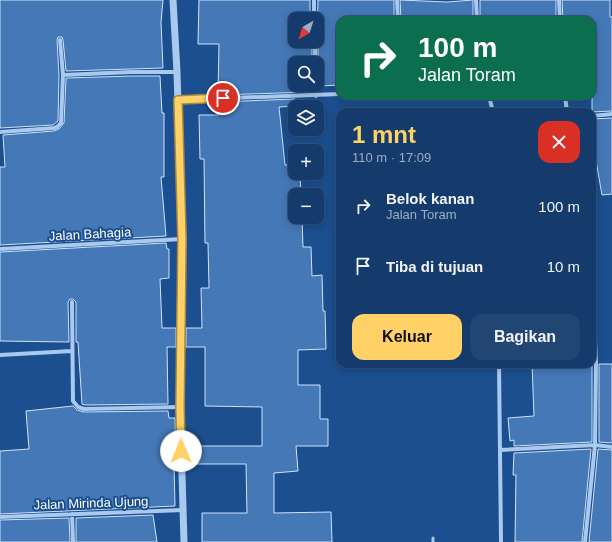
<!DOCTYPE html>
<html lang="id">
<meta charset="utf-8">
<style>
body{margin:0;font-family:Helvetica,sans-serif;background:#214673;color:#f1f3f6;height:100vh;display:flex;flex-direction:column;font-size:15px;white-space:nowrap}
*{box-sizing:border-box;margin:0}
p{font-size:13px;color:#9dadc1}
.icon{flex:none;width:22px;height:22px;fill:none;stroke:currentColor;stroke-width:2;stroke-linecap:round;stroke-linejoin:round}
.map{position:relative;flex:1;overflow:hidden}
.sheet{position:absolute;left:336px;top:108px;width:260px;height:260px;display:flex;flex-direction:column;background:#143b6b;border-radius:12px;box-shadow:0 2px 10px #0003,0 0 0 1px #33557e}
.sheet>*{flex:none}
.top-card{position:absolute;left:336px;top:16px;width:260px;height:84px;border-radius:12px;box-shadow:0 2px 10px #0003,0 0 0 1px #33557e;background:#0b6e4f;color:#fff;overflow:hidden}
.needle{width:26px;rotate:219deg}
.tools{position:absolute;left:288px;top:12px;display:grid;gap:8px}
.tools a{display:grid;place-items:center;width:36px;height:36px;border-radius:8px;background:#143b6b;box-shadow:0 2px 10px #0003,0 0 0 1px #33557e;font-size:20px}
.pin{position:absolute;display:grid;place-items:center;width:34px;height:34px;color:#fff;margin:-17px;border:2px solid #fff;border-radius:50%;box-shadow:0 1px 4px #0007}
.me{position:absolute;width:44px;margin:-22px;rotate:359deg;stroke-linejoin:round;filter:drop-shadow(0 0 3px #0008)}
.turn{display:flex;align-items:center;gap:14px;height:84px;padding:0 16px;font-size:18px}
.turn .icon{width:52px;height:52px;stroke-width:2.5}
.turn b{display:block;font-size:28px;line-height:34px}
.round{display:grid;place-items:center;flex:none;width:42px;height:42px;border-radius:12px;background:#214673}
.overview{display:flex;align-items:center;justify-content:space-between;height:68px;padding:0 16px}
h1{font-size:24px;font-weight:700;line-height:30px;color:#ffd166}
.primary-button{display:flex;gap:8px;margin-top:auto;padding:8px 16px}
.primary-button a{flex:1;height:46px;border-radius:12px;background:#ffd166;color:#111;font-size:16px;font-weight:700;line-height:46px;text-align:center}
.primary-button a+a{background:#214673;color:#f1f3f6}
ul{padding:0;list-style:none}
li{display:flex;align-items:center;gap:12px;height:60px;padding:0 16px}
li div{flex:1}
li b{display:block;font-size:15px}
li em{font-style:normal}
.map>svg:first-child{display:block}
</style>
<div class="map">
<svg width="612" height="542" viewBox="0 0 612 542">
<rect width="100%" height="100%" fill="#1b4f8f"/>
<path fill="#4478b7" stroke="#cfe3fa" d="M0 0H163L161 22 163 68 66 71 63 40 62 37H58L57 40 59 75 58 121 53 125 0 128Z
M199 0H310V19H295V41H312V63H295V85H312V92L218 95 219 44H198Z
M318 0H394V20H340V85L320 86 317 82V66L318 63V41L317 38Z
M400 0 447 2 473 0V17L440 20H401Z
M480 0H556V20H484L483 17H480Z
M562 0H610V17H612V111L592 112V20H563Z
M132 76H160L162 113H164V177H161L166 236 0 245V167H5L3 135 54 131 59 129 64 123 66 78Z
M295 99V106L279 107 285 165H295V173H300L301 195H295V217H302L303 247H311L312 276 322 275 323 311H325L326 349 298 350V385H320V419H328V446H296L298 471 274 473V513L331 512 332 542H202V513H247L246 464H187V446H262V407L205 406V347H186V328H202L201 288H209L208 243H205L204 159H200L199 115H218V102Z
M612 118V194L602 195 592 138V119Z
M166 243 167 249H169V278L160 279 162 328H176V347H167L168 404 85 405 82 404 78 342H76V302L73 299H70L68 302 69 342 0 341V252Z
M532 364H592V442L514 446V440L510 441 508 418 534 416Z
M599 364H612V443L599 442Z
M73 406 77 410 84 412 168 411 169 418H175L176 464H174L175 506 0 514V451L29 449 26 411Z
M591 449 582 542H515L516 475H513L514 453Z
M598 449 612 450V542H589Z
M153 515 157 542H76V518Z
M69 518 70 542H0V520Z"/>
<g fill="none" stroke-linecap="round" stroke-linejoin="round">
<path stroke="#a9c9ee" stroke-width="3" d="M433 538V542"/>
<path stroke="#a9c9ee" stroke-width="4" d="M314 0V19
M397 0 398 20
M476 0 477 20
M559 0 560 20
M315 41V63
M63 75 132 72H177
M316 85V96
M482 96 489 98
M489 96 493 112
M565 96 567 112
M178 100 340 94
M592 116 612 114
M0 132 54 128 57 127 61 123 63 75 60 40
M0 249 182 239
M72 302 73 401 78 407 84 409 180 407
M0 355 72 351
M499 364 501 542
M500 450 595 445 612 447
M72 514 73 542
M0 517 183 510
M585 542 595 445 596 361 592 281"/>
<path stroke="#a9c9ee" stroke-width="7" d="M173 0 177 72 182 239 180 407 184 542"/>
</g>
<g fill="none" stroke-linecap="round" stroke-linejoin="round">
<g stroke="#a68842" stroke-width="10">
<path id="route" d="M181 451 180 407 182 239 178 100 223 98"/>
</g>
<use href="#route" stroke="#ffd166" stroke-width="7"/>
</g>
<g text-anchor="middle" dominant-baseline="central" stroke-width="4" stroke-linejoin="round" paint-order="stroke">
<g font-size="13" fill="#fff" stroke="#1b4f8f">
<text transform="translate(90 234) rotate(-3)">Jalan Bahagia</text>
<text transform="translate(91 503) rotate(-2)">Jalan Mirinda Ujung</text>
</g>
</g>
</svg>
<div class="tools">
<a><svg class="needle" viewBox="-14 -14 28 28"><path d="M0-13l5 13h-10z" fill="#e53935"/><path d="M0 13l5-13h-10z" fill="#9dadc1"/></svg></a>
<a><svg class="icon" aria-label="search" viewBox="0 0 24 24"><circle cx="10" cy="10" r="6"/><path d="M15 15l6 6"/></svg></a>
<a><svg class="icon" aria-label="layers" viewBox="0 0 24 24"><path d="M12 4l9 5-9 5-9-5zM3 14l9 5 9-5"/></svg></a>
<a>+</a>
<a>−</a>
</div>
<div class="pin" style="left:223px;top:98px;background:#d93025"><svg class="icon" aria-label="arrive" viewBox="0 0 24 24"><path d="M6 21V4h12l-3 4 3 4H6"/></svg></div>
<svg class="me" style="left:181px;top:451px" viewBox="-20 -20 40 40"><circle r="19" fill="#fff"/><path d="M0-13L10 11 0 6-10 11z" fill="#ffd166"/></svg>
<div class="top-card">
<div class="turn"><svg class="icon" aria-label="right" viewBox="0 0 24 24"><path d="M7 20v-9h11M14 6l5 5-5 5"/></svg><div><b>100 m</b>Jalan Toram</div></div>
</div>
<section class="sheet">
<div class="overview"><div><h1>1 mnt</h1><p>110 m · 17:09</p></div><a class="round" style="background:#d93025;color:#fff"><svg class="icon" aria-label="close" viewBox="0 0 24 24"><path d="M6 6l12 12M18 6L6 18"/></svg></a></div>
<ul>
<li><svg class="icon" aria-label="right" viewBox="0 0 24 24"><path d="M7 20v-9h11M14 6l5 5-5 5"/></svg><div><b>Belok kanan</b><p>Jalan Toram</p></div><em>100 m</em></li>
<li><svg class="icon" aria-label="arrive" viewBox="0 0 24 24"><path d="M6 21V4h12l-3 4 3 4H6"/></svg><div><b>Tiba di tujuan</b></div><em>10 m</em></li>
</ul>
<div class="primary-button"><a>Keluar</a><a>Bagikan</a></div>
</section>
</div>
